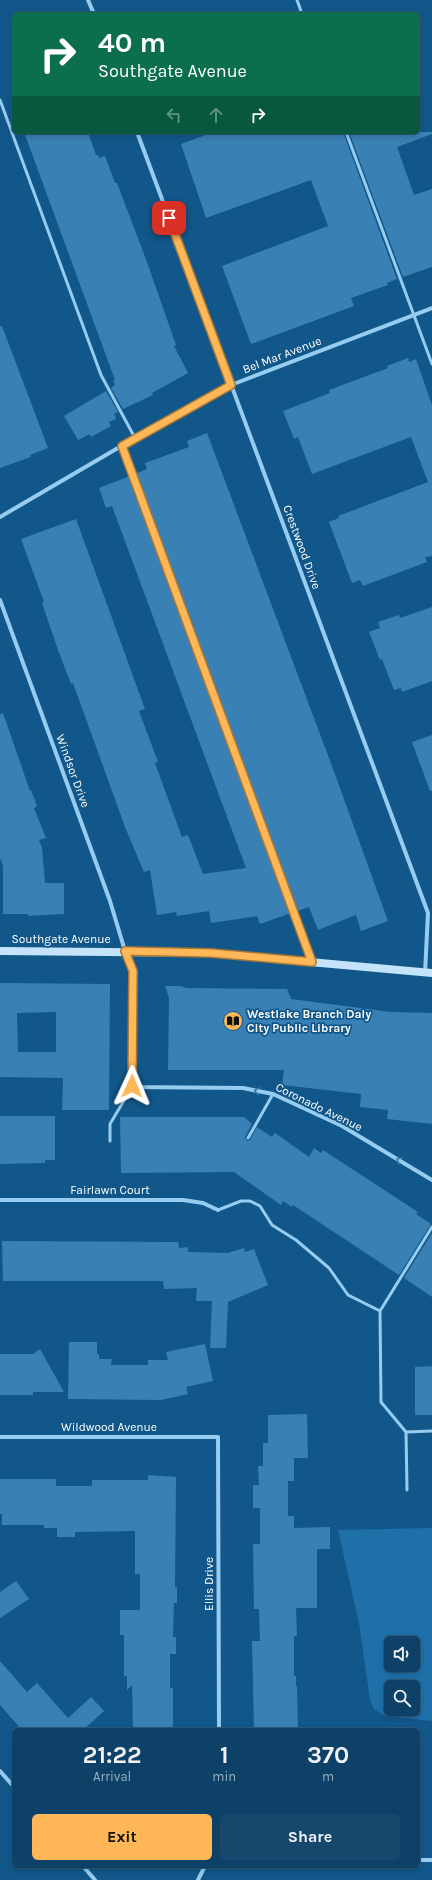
<!DOCTYPE html>
<style>
body{margin:0;font-family:Karla,sans-serif;background:#16486e;color:#f1f3f6;height:100vh;display:flex;flex-direction:column;font-size:15px;white-space:nowrap}
*{box-sizing:border-box;margin:0}
p{font-size:13px;color:#9aafc0}
.icon{flex:none;width:22px;height:22px;fill:none;stroke:currentColor;stroke-width:2;stroke-linecap:round;stroke-linejoin:round}
.map{position:relative;flex:1;overflow:hidden}
.sheet{position:absolute;left:12px;top:1728px;width:408px;height:140px;display:flex;flex-direction:column;background:#0d4168;border-radius:6px;box-shadow:0 2px 6px #0003,0 0 0 1px #2d5a7c}
.sheet>*{flex:none}
.guide{position:absolute;left:12px;top:12px;width:408px;height:122px;border-radius:6px;box-shadow:0 2px 6px #0003,0 0 0 1px #2d5a7c;background:#0b6e4f;color:#fff;overflow:hidden}
.buttons{position:absolute;left:384px;top:1636px;display:grid;gap:8px}
.buttons a{display:grid;place-items:center;width:36px;height:36px;border-radius:6px;background:#0d4168;box-shadow:0 2px 6px #0003,0 0 0 1px #2d5a7c;font-size:20px}
.pin{position:absolute;display:grid;place-items:center;width:34px;height:34px;color:#fff;margin:-17px;border-radius:8px;box-shadow:0 2px 6px #0006}
.me{position:absolute;width:44px;margin:-22px;rotate:1deg;stroke-linejoin:round;filter:drop-shadow(0 0 3px #0008)}
.turn{display:flex;align-items:center;gap:14px;height:84px;padding:0 20px;font-size:18px}
.turn .icon{width:52px;height:52px;stroke-width:2.5}
.turn b{display:block;font-size:28px;line-height:34px}
.lanes{display:flex;align-items:center;height:38px;padding:0 20px;background:#0003;justify-content:center;gap:20px;direction:ltr}
.lanes .off{opacity:.35}
.eta{display:flex;justify-content:space-evenly;align-items:center;height:68px;text-align:center}
.eta b{font-size:24px;font-weight:700;line-height:28px}
.cta{display:flex;gap:8px;margin-top:auto;padding:8px 20px}
.cta a{flex:1;height:46px;border-radius:6px;background:#ffb757;color:#111;font-size:16px;font-weight:700;line-height:46px;text-align:center}
.cta a+a{background:#16486e;color:#f1f3f6}
.map>svg:first-child{display:block}
</style>
<div class="map">
<svg width="432" height="1880" viewBox="0 0 432 1880">
<rect width="100%" height="100%" fill="#11578a"/>
<path fill="#1f70a9" fill-rule="evenodd" d="M432 1528V1721L385 1716 374 1709 370 1700 359 1623 338 1530ZM391 1643H413V1665H391ZM391 1687H413V1709H391Z"/>
<path fill="#3981b4" fill-rule="evenodd" d="M24 132H88L96 155H98L99 158 105 156 115 183H117L147 262 176 345 174 346 188 373 152 393 153 395 123 409 111 388 115 385 113 380H115Z
M214 132H343L397 279 387 283 388 285 351 298 354 306 251 344 222 266 328 226 311 180 206 218 181 144Z
M349 132H432V134L397 147 414 195 432 189V267L403 277Z
M0 326H2L48 448 30 455 31 457 0 468Z
M408 358 409 362 416 359 432 405V556L425 557 427 562 363 586 360 580 352 583 329 522 339 518 338 516 428 482 411 437 312 474 298 437 294 439 283 411 330 393 329 390 388 368 387 366Z
M106 391 118 412 114 414 116 419 109 422 111 426 91 437 90 434 78 440 64 416Z
M207 433 332 766 388 921 361 931 356 915 318 930 309 907 297 911 135 474 147 469 145 463 189 447 187 441Z
M130 476 291 913 260 924 257 916 211 923 209 911 177 916 176 912 157 915 150 870 144 872 125 827 73 683 71 684 58 650 42 603 44 602 21 539 76 519 145 709 139 711 158 762 155 763 182 837 188 835 203 874 246 868 112 506 106 508 99 488Z
M432 607V681L402 692 401 688 394 690 382 659 380 660 369 632 380 628 378 622 399 615 400 618Z
M3 713 30 791 31 790 37 806 34 808 46 838 39 840 42 848 45 883H64V914L28 916V914H3V866L0 858V714Z
M432 735V791H430L412 742Z
M0 983 110 984 109 1110H62L63 1078 0 1077ZM56 1012V1052H18L17 1013Z
M165 986H181L186 988 287 989 291 999 391 1012 432 1013V1124L387 1119 388 1110 360 1107 361 1094 282 1085 284 1070H168L169 998Z
M0 1116H55V1160H45V1163L0 1164Z
M120 1117H244L252 1124 245 1137 247 1141 250 1140 257 1127 272 1137 275 1133 309 1157 314 1148 321 1153 323 1150 418 1212 416 1214 431 1224 399 1275 293 1205 292 1207 283 1201 281 1205 234 1172 121 1173Z
M432 1233V1297L404 1278Z
M2 1241 178 1242 179 1248 188 1247V1252L228 1253 244 1248 245 1252 254 1249 268 1285 228 1302 226 1348H210L212 1301H196L197 1288 164 1289 163 1281H3Z
M69 1342H97V1354H99V1359H112L111 1365H148V1360H168L166 1352 205 1344 213 1381 186 1387 188 1394 161 1400 68 1399Z
M40 1349 64 1392H33V1395H0V1354H33Z
M432 1366V1415H415V1367Z
M307 1414 308 1458H294V1481H288V1516H294V1528L330 1527V1549H317V1608H296L297 1636H294V1676H296V1686H297L298 1730H254L252 1641H260L259 1609H254L253 1544H260V1508H253V1485H259L258 1466H263V1443H268V1415Z
M148 1475 176 1477 175 1587H177V1603H174L173 1637H176V1654H170V1688H173V1730H133L132 1685 127 1690V1676H124V1635H120V1610H140V1574H135V1531L75 1532V1537H57V1528H44V1525H2V1514H0V1479H56V1486H92V1480H148Z
M16 1581 29 1599 0 1618V1592Z
M0 1661 27 1692 37 1683 68 1718 91 1697 104 1711 83 1730H22L0 1705Z"/>
<g fill="none" stroke-linecap="round" stroke-linejoin="round">
<path stroke="#97ccf1" stroke-width="3" d="M297 0 302 14
M0 100 101 375 135 438
M346 132 432 364
M122 446 312 961
M248 1138 273 1094
M110 1141V1124L132 1087
M218 1210 241 1201H250L260 1206 272 1225 296 1240 329 1268 348 1295 380 1311
M406 1432 432 1431
M407 1490 406 1432 381 1402 380 1311 432 1227"/>
<path stroke="#97ccf1" stroke-width="4" d="M88 0 94 14
M137 132 428 913 425 973
M0 517 135 438 231 385 432 308
M0 600 110 901 125 951 133 971 132 1087 243 1088 273 1094 342 1126 432 1180
M0 1200H183L203 1203 218 1210
M0 1437H218L219 1730
M0 1771 14 1787
M418 1860H432
M83 1866 95 1880
M198 1880 205 1866"/>
<path stroke="#c5e4fc" stroke-width="8" d="M0 951 211 953 432 973"/>
</g>
<defs><path id="oneway-chevron" d="M-2-3.5L2.5 0L-2 3.5" fill="none" stroke-width="1.6" stroke-linecap="round" stroke-linejoin="round"/></defs>
<g stroke="#397aa9">
<use href="#oneway-chevron" transform="translate(257 1091) rotate(-170)"/>
<use href="#oneway-chevron" transform="translate(399 1160) rotate(-149)"/>
</g>
<g fill="none" stroke-linecap="round" stroke-linejoin="round">
<g stroke="#a67739" stroke-width="10">
<path id="route" d="M132 1086 133 971 125 951 211 953 312 962 122 446 231 385 169 218"/>
</g>
<use href="#route" stroke="#ffb757" stroke-width="7"/>
</g>
<defs>
<g id="library-disc" transform="scale(1)"><circle r="9.5" fill="#ffb757" stroke="#11578a"/><path d="M-6-4Q-3-5.5-.7-3.5V5Q-3 3-6 4ZM6-4Q3-5.5 .7-3.5V5Q3 3 6 4Z" fill="#111"/></g>
</defs>
<g fill-rule="evenodd">
<use href="#library-disc" x="233" y="1021"/>
</g>
<g text-anchor="middle" dominant-baseline="central" stroke-width="3.5" stroke-linejoin="round" paint-order="stroke">
<g font-size="12" fill="#fff" stroke="#11578a">
<text transform="translate(282 355) rotate(-21)">Bel Mar Avenue</text>
<text transform="translate(302 547) rotate(70)">Crestwood Drive</text>
<text transform="translate(73 771) rotate(70)">Windsor Drive</text>
<text x="61" y="939">Southgate Avenue</text>
<text transform="translate(319 1107) rotate(26)">Coronado Avenue</text>
<text x="110" y="1190">Fairlawn Court</text>
<text x="109" y="1427">Wildwood Avenue</text>
<text transform="translate(209 1584) rotate(-90)">Ellis Drive</text>
</g>
<g font-size="12" font-weight="bold" fill="#fff" stroke="#11578a" text-anchor="start">
<text x="247" y="1014">Westlake Branch Daly<tspan x="247" dy="14">City Public Library</tspan></text>
</g>
</g>
</svg>
<div class="buttons">
<a><svg class="icon" aria-label="sound" viewBox="0 0 24 24"><path d="M4 9h4l5-4v14l-5-4H4zM17 9q2 3 0 6"/></svg></a>
<a><svg class="icon" aria-label="search" viewBox="0 0 24 24"><circle cx="10" cy="10" r="6"/><path d="M15 15l6 6"/></svg></a>
</div>
<div class="pin" style="left:169px;top:218px;background:#d93025"><svg class="icon" aria-label="arrive" viewBox="0 0 24 24"><path d="M6 21V4h12l-3 4 3 4H6"/></svg></div>
<svg class="me" style="left:132px;top:1086px" viewBox="-20 -20 40 40"><path d="M0-17L14 15 0 8-14 15z" fill="#ffb757" stroke="#fff" stroke-width="4"/></svg>
<div class="guide">
<div class="turn"><svg class="icon" aria-label="right" viewBox="0 0 24 24"><path d="M7 20v-9h11M14 6l5 5-5 5"/></svg><div><b>40 m</b>Southgate Avenue</div></div>
<div class="lanes"><svg class="icon off" aria-label="left" viewBox="0 0 24 24"><path d="M17 20v-9H6M10 6l-5 5 5 5"/></svg><svg class="icon off" aria-label="ahead" viewBox="0 0 24 24"><path d="M12 20V5M6 11l6-6 6 6"/></svg><svg class="icon" aria-label="right" viewBox="0 0 24 24"><path d="M7 20v-9h11M14 6l5 5-5 5"/></svg></div>
</div>
<section class="sheet">
<div class="eta">
<div><b>21:22</b><p>Arrival</p></div>
<div><b>1</b><p>min</p></div>
<div><b>370</b><p>m</p></div>
</div>
<div class="cta"><a>Exit</a><a>Share</a></div>
</section>
</div>
